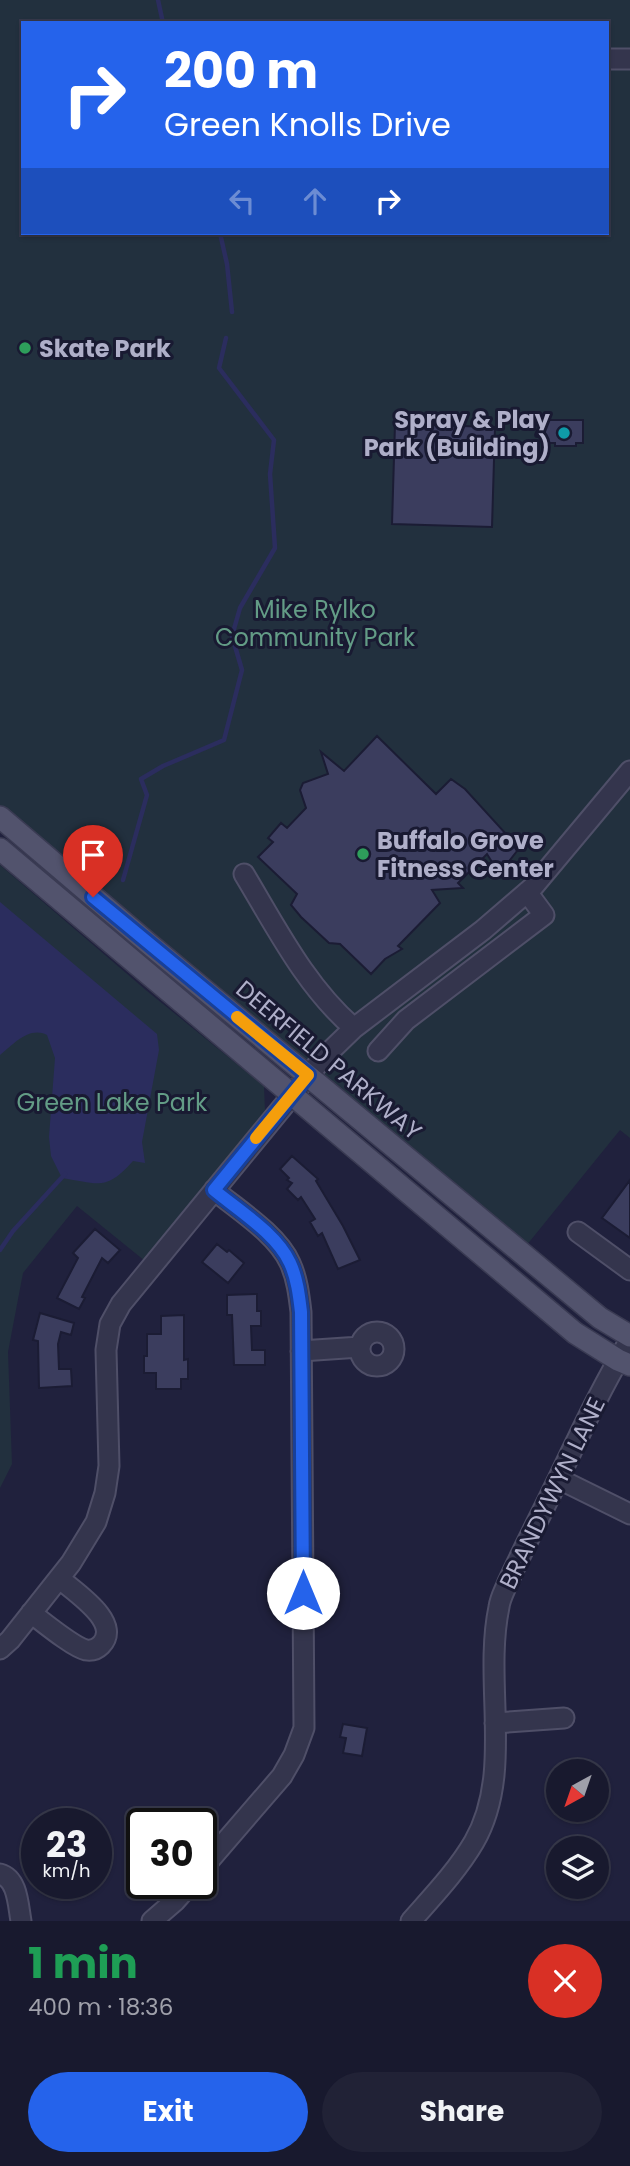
<!DOCTYPE html>
<meta charset="utf-8">
<style>
body{margin:0;font-family:Poppins,sans-serif;background:#212236;color:#f1f3f6;height:100vh;display:flex;flex-direction:column;font-size:26px;white-space:nowrap}
*{box-sizing:border-box;margin:0}
p{font-size:23px;color:#9fa0aa}
.icon{flex:none;width:38px;height:38px;fill:none;stroke:currentColor;stroke-width:2;stroke-linecap:round;stroke-linejoin:round}
.map{position:relative;height:1921px;overflow:hidden}
.panel{display:flex;flex-direction:column;background:#18192e;flex:1}
.panel>*{flex:none}
.guide{position:absolute;left:21px;top:21px;width:588px;height:214px;border-radius:0px;box-shadow:0 2px 5px #0004,0 0 0 2px #36384a;background:#2563eb;color:#fff;overflow:hidden}
.needle{width:46px;rotate:220deg}
.buttons{position:absolute;left:546px;top:1759px;display:grid;gap:14px}
.buttons a{display:grid;place-items:center;width:63px;height:63px;border-radius:50%;background:#18192e;box-shadow:0 2px 5px #0004,0 0 0 2px #36384a;font-size:35px}
.speed{position:absolute;left:21px;top:1808px;display:flex;gap:14px;font-size:35px;font-weight:700;text-align:center}
.speed>*{display:grid;place-content:center;width:91px;height:91px;border-radius:50%;background:#18192e;box-shadow:0 2px 5px #0004,0 0 0 2px #36384a;line-height:1}
.speed small{font-size:18px;font-weight:400}
.speed .limit{border:4px solid #111;border-radius:10px;background:#fff;color:#111}
.pin{position:absolute;display:grid;place-items:center;width:60px;height:60px;color:#fff;margin:-72px -30px;border-radius:50% 50% 50% 0;rotate:-45deg;box-shadow:0 0 7px #0007}
.pin .icon{rotate:45deg}
.me{position:absolute;width:77px;margin:-38px;rotate:0deg;stroke-linejoin:round;filter:drop-shadow(0 0 5px #0008)}
.turn{display:flex;align-items:center;gap:24px;height:147px;padding:0 28px;font-size:32px}
.turn .icon{width:91px;height:91px;stroke-width:2.5}
.turn b{display:block;font-size:49px;line-height:60px}
.lanes{display:flex;align-items:center;height:66px;padding:0 28px;background:#0003;justify-content:center;gap:35px;direction:ltr}
.lanes .off{opacity:.35}
.round{display:grid;place-items:center;flex:none;width:74px;height:74px;border-radius:37px;background:#212236}
.summary{display:flex;align-items:center;justify-content:space-between;height:119px;padding:0 28px}
h1{font-size:42px;font-weight:700;line-height:52px;color:#1e9e55}
.action{display:flex;gap:14px;margin-top:auto;padding:14px 28px}
.action a{flex:1;height:80px;border-radius:42px;background:#2563eb;color:#fff;font-size:28px;font-weight:700;line-height:80px;text-align:center}
.action a+a{background:#212236;color:#f1f3f6}
.map>svg:first-child{display:block}
</style>
<div class="map">
<svg width="630" height="1921" viewBox="0 0 630 1921">
<rect width="100%" height="100%" fill="#20213d"/>
<path fill="#22303e" fill-rule="evenodd" d="M0 0H630V1138L620 1130 526 1246 0 806ZM23 23H607V233H23Z
M0 865 147 991 264 1086 265 1111 145 1261 77 1206 23 1273 8 1352 12 1464 0 1488Z"/>
<path fill="#2b2d5e" d="M0 902 157 1034 159 1050 142 1142 145 1163 133 1161C106 1191 100 1184 62 1178L51 1156 49 1137 55 1058 47 1035C29 1026 14 1044 0 1055Z"/>
<g fill="none" stroke-linecap="round" stroke-linejoin="round">
<path stroke="#2b2d5e" stroke-width="4.5" d="M158 0 163 23
M220 233 227 264 232 312
M123 880 147 795 141 779 163 766 224 740 242 670 232 636 240 608 275 548 270 474 274 440 219 368 226 338
M0 1250 13 1231 65 1174"/>
</g>
<path fill="#3b3d5e" stroke="#1b1c34" stroke-width="2" d="M545 420H583V443H576V446H555V443H545Z
M395 424 495 427 492 527 392 524Z
M377 736 436 794 451 779 465 789 507 835 517 851 507 864 497 870 487 854 458 883 463 888 432 890 440 903 398 946 402 949 385 959 371 974 340 944 329 943 301 917 291 905 297 894 258 857 273 842 268 838 281 823 287 828 306 808 300 790 303 783 328 774 321 752 344 771Z
M292 1156 318 1179 316 1181 343 1226 360 1260 338 1269 322 1233 318 1236 310 1222 315 1219 301 1197 298 1200 287 1189 292 1183 287 1180 289 1178 280 1169Z
M630 1180V1238L602 1218Z
M95 1229 120 1250 108 1263 102 1258 82 1297 85 1298 79 1309 57 1298 78 1258 73 1253Z
M217 1244 227 1252 229 1250 244 1263 228 1283 202 1262Z
M257 1294V1311H261V1326H251L252 1350H265V1365H234L232 1315H227V1295Z
M40 1313 74 1323 71 1335 61 1332 58 1344 59 1369H71L72 1386 39 1388 38 1341 33 1340Z
M184 1315V1360L188 1359V1379H181V1389H156V1373H144V1356H147V1334H161V1316Z
M343 1724 367 1728 362 1756 343 1753 346 1738 340 1737Z"/>
<g fill="none" stroke-linecap="round" stroke-linejoin="round">
<g stroke="#4f4f68" stroke-width="23">
<path id="minor" d="M607 59H630
M244 874C276 927 306 987 354 1028
M378 1051 406 1020 544 915 527 892
M578 1232 630 1270
M360 1349a17 17 0 1 1 34 0a17 17 0 1 1-34 0Z
M301 1351 360 1347
M559 1479 630 1514
M31 1613C43 1622 73 1647 86 1650 92 1651 97 1649 101 1645 123 1622 73 1591 59 1578
M0 1649 10 1640 71 1563 96 1522 105 1493 109 1466 106 1350 110 1324 121 1304 322 1059 354 1028 483 930 533 887 630 771
M495 1723 564 1718
M201 1870 282 1776 294 1755 304 1728 301 1312C299 1295 297 1278 290 1263 277 1234 238 1210 214 1190
M0 1874C18 1879 18 1905 21 1921
M152 1921 175 1901 191 1883
M411 1921C433 1896 457 1871 474 1842 514 1773 483 1683 499 1607 500 1598 505 1590 508 1582 519 1558 531 1534 543 1510 571 1454 597 1394 630 1340"/>
</g>
<g stroke="#3a3b53" stroke-width="24">
<path id="major" d="M0 817 149 944 600 1318 630 1336
M0 849 575 1333 618 1360 630 1365"/>
</g>
<use href="#minor" stroke="#34354d" stroke-width="19"/>
<use href="#major" stroke="#52536d" stroke-width="21"/>
</g>
<g fill="none" stroke-linecap="round" stroke-linejoin="round">
<g stroke="#184099" stroke-width="18">
<path id="route" d="M93 897 308 1075 214 1190C238 1210 277 1234 290 1263 297 1278 299 1295 301 1312L303 1593"/>
</g>
<use href="#route" stroke="#2563eb" stroke-width="12"/>
<path stroke="#f59e0b" stroke-width="12" d="M237 1017 308 1075 256 1138"/>
</g>
<g fill="#2e9e5b" stroke="#191a32" stroke-width="2.5">
<circle cx="25" cy="348" r="7"/>
<circle cx="363" cy="854" r="7"/>
</g>
<circle fill="#0f9aa8" stroke="#191a32" stroke-width="2.5" cx="564" cy="433" r="7"/>
<g text-anchor="middle" dominant-baseline="central" stroke-width="6" stroke-linejoin="round" paint-order="stroke">
<g font-size="24" font-weight="bold" fill="#afafc9" stroke="#191a32" text-anchor="start">
<text x="39" y="348">Skate Park</text>
<text x="550" y="419" text-anchor="end">Spray &amp; Play<tspan x="550" dy="28">Park (Building)</tspan></text>
<text x="377" y="840">Buffalo Grove<tspan x="377" dy="28">Fitness Center</tspan></text>
</g>
<g font-size="24" fill="#639c86" stroke="#191a32">
<text x="315" y="609">Mike Rylko<tspan x="315" dy="28">Community Park</tspan></text>
<text x="112" y="1102">Green Lake Park</text>
</g>
<g font-size="24" fill="#afafc9" stroke="#191a32">
<text transform="translate(329 1060) rotate(40)">DEERFIELD PARKWAY</text>
<text transform="translate(552 1493) rotate(-64)">BRANDYWYN LANE</text>
</g>
</g>
</svg>
<div class="buttons">
<a><svg class="needle" viewBox="-14 -14 28 28"><path d="M0-13l5 13h-10z" fill="#e53935"/><path d="M0 13l5-13h-10z" fill="#9fa0aa"/></svg></a>
<a><svg class="icon" aria-label="layers" viewBox="0 0 24 24"><path d="M12 4l9 5-9 5-9-5zM3 14l9 5 9-5"/></svg></a>
</div>
<div class="speed"><div>23<small>km/h</small></div><div class="limit">30</div></div>
<div class="pin" style="left:93px;top:897px;background:#d93025"><svg class="icon" aria-label="arrive" viewBox="0 0 24 24"><path d="M6 21V4h12l-3 4 3 4H6"/></svg></div>
<svg class="me" style="left:303px;top:1593px" viewBox="-20 -20 40 40"><circle r="19" fill="#fff"/><path d="M0-13L10 11 0 6-10 11z" fill="#2563eb"/></svg>
<div class="guide">
<div class="turn"><svg class="icon" aria-label="right" viewBox="0 0 24 24"><path d="M7 20v-9h11M14 6l5 5-5 5"/></svg><div><b>200 m</b>Green Knolls Drive</div></div>
<div class="lanes"><svg class="icon off" aria-label="left" viewBox="0 0 24 24"><path d="M17 20v-9H6M10 6l-5 5 5 5"/></svg><svg class="icon off" aria-label="ahead" viewBox="0 0 24 24"><path d="M12 20V5M6 11l6-6 6 6"/></svg><svg class="icon" aria-label="right" viewBox="0 0 24 24"><path d="M7 20v-9h11M14 6l5 5-5 5"/></svg></div>
</div>
</div>
<section class="panel">
<div class="summary"><div><h1>1 min</h1><p>400 m · 18:36</p></div><a class="round" style="background:#d93025;color:#fff"><svg class="icon" aria-label="close" viewBox="0 0 24 24"><path d="M6 6l12 12M18 6L6 18"/></svg></a></div>
<div class="action"><a>Exit</a><a>Share</a></div>
</section>
